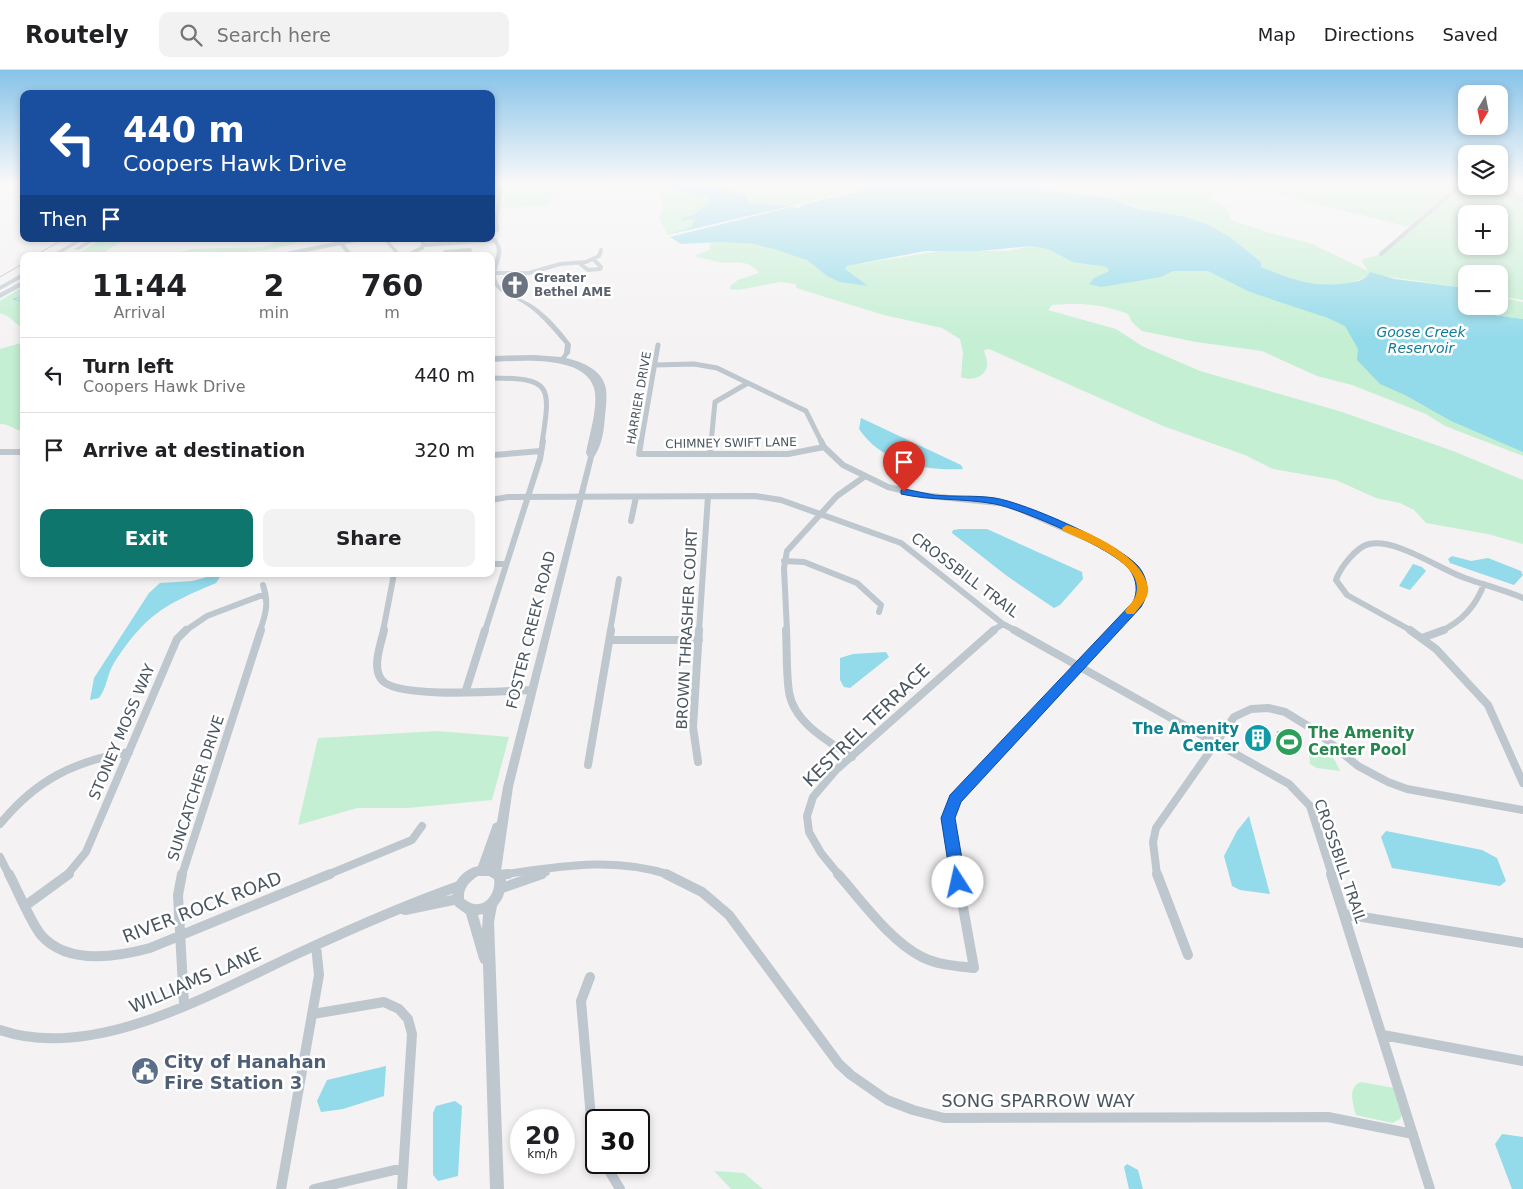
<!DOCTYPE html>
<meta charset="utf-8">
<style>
body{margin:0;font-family:"DejaVu Sans",sans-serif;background:#f2f2f2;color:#202124;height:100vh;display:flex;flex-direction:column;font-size:19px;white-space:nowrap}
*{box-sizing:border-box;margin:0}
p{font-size:16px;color:#757577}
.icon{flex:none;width:28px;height:28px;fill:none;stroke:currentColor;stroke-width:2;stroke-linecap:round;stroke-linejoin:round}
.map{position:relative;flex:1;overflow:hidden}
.side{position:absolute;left:20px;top:182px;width:475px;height:325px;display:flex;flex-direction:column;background:#fff;border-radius:10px;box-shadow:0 2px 8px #0003}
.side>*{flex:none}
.top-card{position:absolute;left:20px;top:20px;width:475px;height:152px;border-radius:10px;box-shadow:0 2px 8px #0003;background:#1a4fa0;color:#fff;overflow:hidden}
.needle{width:32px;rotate:190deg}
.buttons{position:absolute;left:1458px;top:15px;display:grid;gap:10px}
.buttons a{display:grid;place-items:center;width:50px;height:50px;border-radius:10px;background:#fff;box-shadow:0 2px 8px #0003;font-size:25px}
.speed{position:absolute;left:510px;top:1039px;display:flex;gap:10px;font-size:25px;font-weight:700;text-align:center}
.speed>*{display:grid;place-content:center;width:65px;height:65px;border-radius:50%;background:#fff;box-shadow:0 2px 8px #0003;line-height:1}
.speed small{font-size:12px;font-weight:400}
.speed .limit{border:2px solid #111;border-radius:8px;background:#fff;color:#111}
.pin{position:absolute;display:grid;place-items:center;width:42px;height:42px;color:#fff;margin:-51px -21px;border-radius:50% 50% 50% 0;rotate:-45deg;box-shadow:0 0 5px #0007}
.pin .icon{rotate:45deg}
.me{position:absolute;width:55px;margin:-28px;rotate:350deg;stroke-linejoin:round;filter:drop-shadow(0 0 4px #0008)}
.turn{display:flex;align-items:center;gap:18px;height:105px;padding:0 20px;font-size:22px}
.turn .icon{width:65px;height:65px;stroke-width:2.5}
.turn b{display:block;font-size:35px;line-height:42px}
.then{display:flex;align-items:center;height:48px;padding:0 20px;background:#0003;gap:10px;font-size:19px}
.eta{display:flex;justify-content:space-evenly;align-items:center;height:85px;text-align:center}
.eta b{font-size:30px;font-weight:600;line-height:35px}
.button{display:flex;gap:10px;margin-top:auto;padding:10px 20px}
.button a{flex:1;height:58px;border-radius:10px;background:#0f766e;color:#fff;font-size:20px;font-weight:600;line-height:58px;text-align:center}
.button a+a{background:#f2f2f2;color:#202124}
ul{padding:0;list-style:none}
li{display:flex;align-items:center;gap:15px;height:75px;padding:0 20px;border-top:1px solid #e0e0e0}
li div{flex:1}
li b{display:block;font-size:19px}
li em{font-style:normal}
header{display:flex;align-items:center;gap:30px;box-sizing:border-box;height:70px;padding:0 25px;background:#fff;border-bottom:1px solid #e0e0e0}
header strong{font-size:24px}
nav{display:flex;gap:28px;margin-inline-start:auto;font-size:18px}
.search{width:350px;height:45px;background:#f2f2f2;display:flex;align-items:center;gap:12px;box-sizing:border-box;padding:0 18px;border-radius:10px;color:#757577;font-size:19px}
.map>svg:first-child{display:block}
</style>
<header>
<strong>Routely</strong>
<div class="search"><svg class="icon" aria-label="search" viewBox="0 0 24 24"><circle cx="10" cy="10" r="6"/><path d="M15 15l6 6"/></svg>Search here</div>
<nav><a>Map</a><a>Directions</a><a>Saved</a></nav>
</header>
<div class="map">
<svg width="1523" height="1119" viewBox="0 0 1523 1119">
<rect width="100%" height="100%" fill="#f4f2f2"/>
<path fill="#c4efd3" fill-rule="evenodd" d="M509 113H562L546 136 500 138Z
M642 113H667L669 118 709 128 710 131 694 145 686 147 695 150 692 157 667 165 659 147 663 140 661 129 663 125C651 120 627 125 619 118Z
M696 113H879L791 136 749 132 722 119Z
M1142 113H1234L1213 123 1212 130 1226 136 1231 150 1267 162 1310 173 1368 201 1361 190 1381 184 1463 113H1466V116H1486L1523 130V230L1499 226V204H1466V218L1370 204C1336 227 1296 211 1261 197V192L1230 167 1207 154 1182 146 1138 139 1110 129 1039 119 1112 126 1141 121 1143 118ZM1466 144H1499V176H1466Z
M1235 113H1446L1457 115 1409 156H1405Z
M102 169H126L107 180 106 183 156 186H73Z
M283 169H303C285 184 191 186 164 186L192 179 264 177Z
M721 172C749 174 780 176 805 189 813 194 820 201 827 206L851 204 845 199 847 196 946 180 1007 181 1031 176 1045 177 1072 191 1203 194 1348 254 1523 370V386L1445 356 1426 344 1352 315 1317 306 1262 281 1196 272 1142 261 1132 252 1128 244C1100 233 1079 233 1052 235L1048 240 1116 259 1142 276 1200 301 1339 341 1453 381 1523 410V474L1488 464 1426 453 1414 440 1400 433 1376 428 1336 410 1273 399 1245 385 1163 356 989 279 984 280C985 285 988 291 987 296 985 308 970 311 961 307L963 283 960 269 942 258 884 245 796 218V214L780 212 738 220 730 219V216L738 210 759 203C749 188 733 194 718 192 710 190 701 188 694 186L709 180 710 173Z
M24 216V258C14 255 12 246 0 243V231Z
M1499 227 1523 232V249L1494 245 1487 236H1499Z
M24 272V361C15 361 8 353 0 354V279Z
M438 661 509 667 492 730 408 738H357L298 755 318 668Z
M1314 678C1330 680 1334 687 1340 701L1317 698 1310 694 1309 682Z
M1361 1012 1394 1018 1402 1044 1400 1049 1392 1053 1356 1045C1353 1034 1347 1017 1361 1012Z
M714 1101 744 1103 763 1119H731Z"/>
<path fill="#93daea" d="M667 113H696L745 124 749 132 791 136 667 165 692 157 694 149 681 151 682 148 694 145 710 131 709 128 669 118Z
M893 113H1026L1039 119 1110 129 1138 139 1182 146 1207 154 1230 167 1261 192V197C1294 210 1312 218 1348 213 1356 212 1366 210 1370 202L1395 209 1466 218V236H1487L1494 245 1523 249V382L1451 351 1405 325 1380 314 1357 290 1358 279 1345 256 1328 248 1250 222 1208 201H1173L1161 207 1101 217 1089 214 1094 208 1109 201 1107 197 1073 192 1048 179 1032 176 978 181H925L847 196 845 199 868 216 840 212 827 206 807 190 774 179 753 174 721 172 681 174 670 167 791 137 799 138 805 134Z
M861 348 961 395 963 399C924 401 882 393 859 359Z
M960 459H987L1082 502 1083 509 1060 535 1054 538 1007 506 952 463 953 460Z
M1452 486 1471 491 1488 488 1521 501 1523 505 1514 515 1450 493 1448 489Z
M1413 494 1422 497 1426 501 1410 520 1399 516Z
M215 505 220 507 216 513C164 535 146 544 114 593 107 604 107 618 99 628L90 630 94 608 149 523 160 513 192 511Z
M886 582 889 587 850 618 844 617 840 610V588L853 584Z
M1276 661 1292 663 1294 668H1297L1301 679H1298L1299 683 1283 681 1277 672H1280L1275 665H1278Z
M1249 746 1270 824 1240 820 1232 816 1224 786 1237 761Z
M1386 761 1482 780 1497 788 1506 811 1500 816 1392 798 1381 767Z
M386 996 384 1026 343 1039 321 1042 317 1031 327 1010Z
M455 1031 462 1036 458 1106 438 1111 433 1105V1043L436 1036Z
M1502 1064 1523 1067V1119H1512L1495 1074Z
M1127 1094 1138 1100 1143 1119H1129L1124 1097Z"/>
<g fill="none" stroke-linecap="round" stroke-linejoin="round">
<path stroke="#93daea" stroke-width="1" d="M21 217 24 218
M24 226 13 229 24 232"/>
<path stroke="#bec7ce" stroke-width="4" d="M1486 116 1523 130
M497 160 496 150 502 113
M341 173 351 186
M423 175 495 170 496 172
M1381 184 1463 113
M276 186 360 169
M413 186 412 183 422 178 424 169
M444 186 445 182 470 180
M579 193 588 200 600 199 601 197 593 189
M492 203H529L560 194 586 192 599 186 601 180"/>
<path stroke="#bec7ce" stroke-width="5" d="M655 295 694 294 717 298 806 341 822 373
M491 308C552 308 551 315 542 373
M641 373 658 275
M711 373 715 332 748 313"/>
<path stroke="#bec7ce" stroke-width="6" d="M641 371 639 384H788L824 377
M821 371 824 377 843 395 888 417 921 425 1008 434 1115 481 1133 498 1142 519 1137 535 1112 561
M0 382H24
M710 384 711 371
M494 385 541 381
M491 430 508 427 755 426 781 430 901 473 1003 554 1016 561
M631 451 636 427
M784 491 804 492 857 513 881 535 879 542
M491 494H505
M185 561 207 546 265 524
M260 561C266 543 269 533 263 515
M383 561 394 504
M485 561 540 389 543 371
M610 561 619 509
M699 561 708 426
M787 561 784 498 787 481 837 426 864 407
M992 561 1003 554
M1412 561 1347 525 1336 510C1340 498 1356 477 1369 474 1396 468 1439 499 1465 508 1484 515 1504 520 1523 528
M1441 561C1463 551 1476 536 1484 514"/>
<path stroke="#bec7ce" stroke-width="8" d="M384 560C381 574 372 596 381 609 394 630 506 621 532 620
M786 560C787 580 786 602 789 622 794 653 828 671 852 687
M1014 560 1289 714 1310 736 1332 805
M1410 560 1436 579 1488 635 1523 713
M1422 568 1444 560
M610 570H699
M466 620 485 560
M698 692 693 657 699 560
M588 695 611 560
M0 754C36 710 74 691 129 682
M0 787 9 805
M67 805 86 782 177 569 186 560
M182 805 261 560
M327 805 412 770 422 756
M499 805C557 797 613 786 670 805
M538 805 546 802
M839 805 821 783 809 762 807 746 813 727 836 700 994 560
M957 805C953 781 942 752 955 729L1114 560
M1157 805 1153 772 1156 758 1234 647 1251 639 1268 638 1285 642 1316 661 1358 696 1388 712 1407 719 1523 740"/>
<path stroke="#bec7ce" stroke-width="10" d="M9 804C17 819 31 853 41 865 67 895 117 887 150 878L330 804
M182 804 178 825 184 935
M666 804 702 822 729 845 839 994 851 1005 887 1030 913 1040 944 1048 1328 1047 1413 1064
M838 804C861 830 890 871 922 887 938 895 956 896 974 898L957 804
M1157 804 1188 885
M1331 804 1430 1119
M498 805 508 804
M502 818 542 804
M25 836 69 804
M405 840 458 829
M1344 844 1523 873
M590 907 581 931 592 1060 596 1078
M313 944 384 932 399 939 408 949 412 964 402 1119
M0 960C95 993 216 921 301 882 353 858 405 835 459 816
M1383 965 1523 991
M604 1092 620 1119
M281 1119 319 905 316 876
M314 1119 403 1098"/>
<path fill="#bec7ce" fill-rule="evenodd" d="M383 169H387L402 186H398Z
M496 171C511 182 490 198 498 213 504 224 526 229 537 238 550 248 561 261 571 274L570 283 566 288C583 292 603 300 606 319 607 328 606 337 605 346 604 361 602 375 594 387L513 717 501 801 505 806 507 815 502 829 497 836 494 852 504 1119H490L483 894 481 893 479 889 466 844 455 836C447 819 460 800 478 796L492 757 493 754 497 752 503 717 588 387 586 383C589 365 599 336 594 318 584 284 518 291 491 292V286L534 285 561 287 564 283 565 274C551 258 537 240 517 230 508 225 497 222 493 212 486 198 503 186 494 172ZM478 806H489L494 809C496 820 488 836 475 834 471 834 468 831 464 829 463 818 469 812 478 806ZM483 844 482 859 478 845Z"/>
<path fill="#c1cbd5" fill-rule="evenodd" d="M79 169H85L56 186H49Z
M91 169H97L79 180 74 179Z
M24 202V207L0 220V216Z
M24 210V215L0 228V223Z"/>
<path stroke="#b5b8bc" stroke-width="1" d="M1497 116 1523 126
M34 186 64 169
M0 207 24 193"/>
</g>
<linearGradient id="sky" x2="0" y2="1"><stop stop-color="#86c3e9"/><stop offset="0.42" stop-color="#faf9f9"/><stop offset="1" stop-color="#faf9f9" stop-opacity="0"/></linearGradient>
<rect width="1523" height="270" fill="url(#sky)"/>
<path fill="#1a73e8" stroke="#114b97" d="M904 419C914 421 924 423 934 425 954 427 975 425 995 428 1026 433 1117 473 1138 496 1149 509 1149 524 1141 537L961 732 955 748 966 812 963 817 958 819 953 817 951 812 941 748 950 725 1133 532C1138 522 1137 510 1130 500 1115 479 1021 439 995 434 963 428 932 431 901 424V420Z"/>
<path fill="#f59e0b" d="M1067 455C1093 463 1142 487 1148 517 1150 527 1140 536 1134 544H1127L1125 541C1128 536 1134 531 1136 525 1147 494 1083 470 1063 461L1062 458Z"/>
<defs>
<g id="church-disc" transform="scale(1.4375)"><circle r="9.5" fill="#6b7280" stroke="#fff"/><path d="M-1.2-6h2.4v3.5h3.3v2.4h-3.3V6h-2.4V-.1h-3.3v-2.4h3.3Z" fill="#fff"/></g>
<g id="building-disc" transform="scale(1.4375)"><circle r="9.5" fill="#0f9aa8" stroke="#fff"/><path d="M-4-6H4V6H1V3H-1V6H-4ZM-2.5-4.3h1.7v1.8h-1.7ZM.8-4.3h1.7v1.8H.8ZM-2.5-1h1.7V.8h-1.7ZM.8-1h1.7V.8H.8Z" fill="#fff"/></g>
<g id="stadium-disc" transform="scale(1.4375)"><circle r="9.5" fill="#2e9e5b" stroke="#fff"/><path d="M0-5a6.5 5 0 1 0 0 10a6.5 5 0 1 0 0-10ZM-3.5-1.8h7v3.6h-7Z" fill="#fff"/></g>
<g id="civic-disc" transform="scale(1.4375)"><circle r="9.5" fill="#5c6f8a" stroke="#fff"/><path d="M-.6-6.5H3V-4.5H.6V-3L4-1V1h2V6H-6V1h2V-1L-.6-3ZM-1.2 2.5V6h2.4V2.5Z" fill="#fff"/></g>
</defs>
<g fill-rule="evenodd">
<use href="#church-disc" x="515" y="215"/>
<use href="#building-disc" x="1258" y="668"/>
<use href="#stadium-disc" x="1289" y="672"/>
<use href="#civic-disc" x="145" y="1001"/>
</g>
<g text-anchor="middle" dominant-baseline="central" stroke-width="5" stroke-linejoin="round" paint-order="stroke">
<g font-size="12" font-weight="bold" fill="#5b616d" stroke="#fff" text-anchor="start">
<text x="534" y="208">Greater<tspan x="534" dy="14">Bethel AME</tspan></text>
</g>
<g font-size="12" fill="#4a565f" stroke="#fff">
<text transform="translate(639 328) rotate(-80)">HARRIER DRIVE</text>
<text transform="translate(731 373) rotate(-1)">CHIMNEY SWIFT LANE</text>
</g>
<g font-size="14" font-style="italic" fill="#127c94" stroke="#fff">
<text x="1421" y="262">Goose Creek<tspan x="1421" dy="16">Reservoir</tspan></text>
</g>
<g font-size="15" fill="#4a565f" stroke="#fff">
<text transform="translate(965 505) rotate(37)">CROSSBILL TRAIL</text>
<text transform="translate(687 559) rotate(-87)">BROWN THRASHER COURT</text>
<text transform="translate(531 560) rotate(-76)">FOSTER CREEK ROAD</text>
<text transform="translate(122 662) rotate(-67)">STONEY MOSS WAY</text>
<text transform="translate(196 718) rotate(-72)">SUNCATCHER DRIVE</text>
<text transform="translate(1340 791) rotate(71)">CROSSBILL TRAIL</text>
</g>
<g font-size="15" font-weight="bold" fill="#0d838f" stroke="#fff" text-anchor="end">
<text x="1239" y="659">The Amenity<tspan x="1239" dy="17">Center</tspan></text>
</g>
<g font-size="15" font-weight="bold" fill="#27864d" stroke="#fff" text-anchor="start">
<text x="1308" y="663">The Amenity<tspan x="1308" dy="17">Center Pool</tspan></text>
</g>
<g font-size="18" fill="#4a565f" stroke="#fff">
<text transform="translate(866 655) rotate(-44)">KESTREL TERRACE</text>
<text transform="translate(202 837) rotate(-21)">RIVER ROCK ROAD</text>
<text transform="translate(195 910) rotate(-23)">WILLIAMS LANE</text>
<text x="1038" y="1030">SONG SPARROW WAY</text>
</g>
<g font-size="18" font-weight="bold" fill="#4e5e75" stroke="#fff" text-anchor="start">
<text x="164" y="991">City of Hanahan<tspan x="164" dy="21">Fire Station 3</tspan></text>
</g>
</g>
</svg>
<div class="buttons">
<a><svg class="needle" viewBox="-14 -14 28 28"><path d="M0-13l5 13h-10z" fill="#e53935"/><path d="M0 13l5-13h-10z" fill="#757577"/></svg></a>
<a><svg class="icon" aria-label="layers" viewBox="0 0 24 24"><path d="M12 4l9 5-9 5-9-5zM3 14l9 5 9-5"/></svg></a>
<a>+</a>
<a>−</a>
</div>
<div class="speed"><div>20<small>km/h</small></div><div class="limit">30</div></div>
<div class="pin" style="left:904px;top:422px;background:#d93025"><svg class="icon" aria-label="arrive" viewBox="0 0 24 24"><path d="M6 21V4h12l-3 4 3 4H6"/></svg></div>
<svg class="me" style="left:958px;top:812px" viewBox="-20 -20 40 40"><circle r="19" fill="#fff"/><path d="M0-13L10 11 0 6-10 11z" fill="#1a73e8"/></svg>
<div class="top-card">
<div class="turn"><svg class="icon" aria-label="left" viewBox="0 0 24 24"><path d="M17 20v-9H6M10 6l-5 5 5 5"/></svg><div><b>440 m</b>Coopers Hawk Drive</div></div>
<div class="then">Then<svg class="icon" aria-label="arrive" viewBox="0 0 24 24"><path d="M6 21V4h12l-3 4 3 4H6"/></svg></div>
</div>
<section class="side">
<div class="eta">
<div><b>11:44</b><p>Arrival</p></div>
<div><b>2</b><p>min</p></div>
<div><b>760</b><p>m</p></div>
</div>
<ul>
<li><svg class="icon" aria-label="left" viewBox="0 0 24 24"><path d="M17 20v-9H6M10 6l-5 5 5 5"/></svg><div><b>Turn left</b><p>Coopers Hawk Drive</p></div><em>440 m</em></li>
<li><svg class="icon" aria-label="arrive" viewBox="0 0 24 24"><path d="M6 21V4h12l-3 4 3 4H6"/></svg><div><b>Arrive at destination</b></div><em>320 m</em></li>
</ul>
<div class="button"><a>Exit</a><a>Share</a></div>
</section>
</div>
